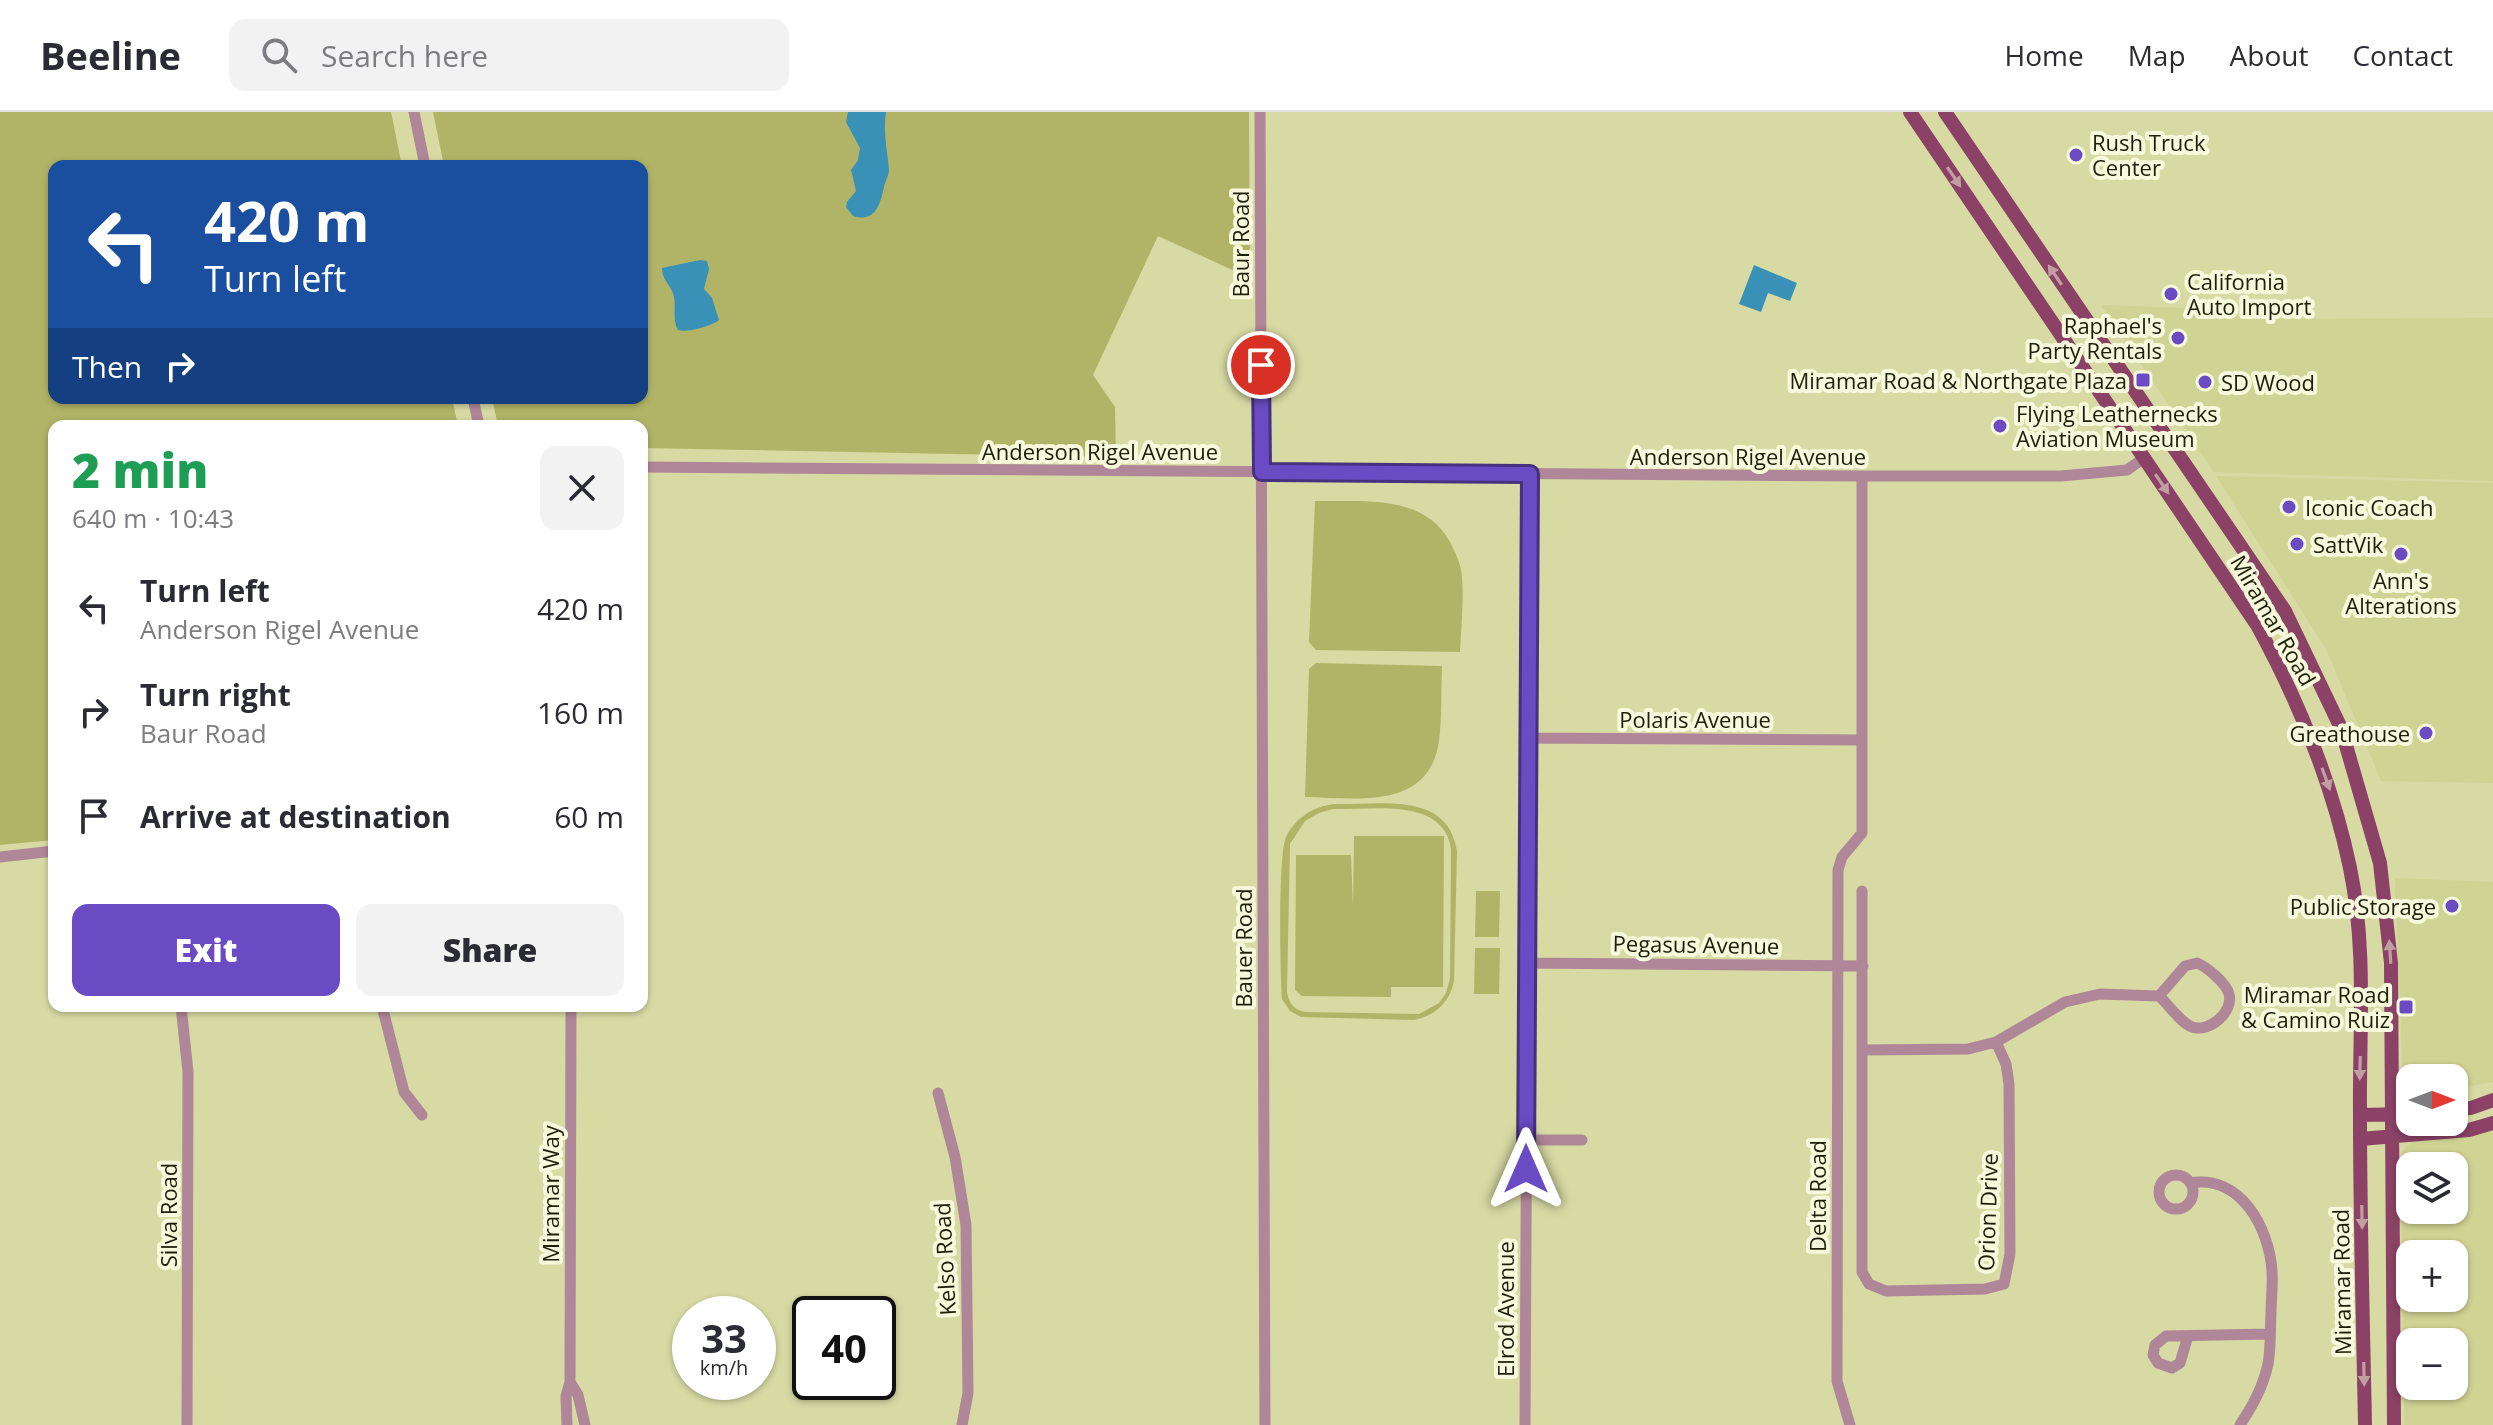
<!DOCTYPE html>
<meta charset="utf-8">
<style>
body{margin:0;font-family:"Open Sans",sans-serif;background:#f2f2f3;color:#2b2b33;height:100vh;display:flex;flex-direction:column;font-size:30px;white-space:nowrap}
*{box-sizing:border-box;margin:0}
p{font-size:26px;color:#7c7c81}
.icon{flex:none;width:44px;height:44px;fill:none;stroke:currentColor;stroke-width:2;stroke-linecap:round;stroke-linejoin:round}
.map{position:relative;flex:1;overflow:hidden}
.side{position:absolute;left:48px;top:308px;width:600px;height:592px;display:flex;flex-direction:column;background:#fff;border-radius:16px;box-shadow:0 2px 6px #0004}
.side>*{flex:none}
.hud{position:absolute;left:48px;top:48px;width:600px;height:244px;border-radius:16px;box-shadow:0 2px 6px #0004;background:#1a4fa0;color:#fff;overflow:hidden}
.needle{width:52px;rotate:90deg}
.tools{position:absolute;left:2396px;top:952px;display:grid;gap:16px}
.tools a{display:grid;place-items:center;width:72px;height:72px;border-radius:16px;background:#fff;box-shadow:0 2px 6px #0004;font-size:40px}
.speed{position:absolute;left:672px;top:1184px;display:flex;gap:16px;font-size:40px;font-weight:700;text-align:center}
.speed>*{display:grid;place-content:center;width:104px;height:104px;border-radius:50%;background:#fff;box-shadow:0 2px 6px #0004;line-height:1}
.speed small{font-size:20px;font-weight:400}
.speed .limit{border:4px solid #111;border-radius:12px;background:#fff;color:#111}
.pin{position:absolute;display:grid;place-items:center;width:68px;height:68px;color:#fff;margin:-34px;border:4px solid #fff;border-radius:50%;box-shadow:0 2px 8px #0007}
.me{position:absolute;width:88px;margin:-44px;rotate:0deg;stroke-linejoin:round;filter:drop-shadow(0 0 6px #0008)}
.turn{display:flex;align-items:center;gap:28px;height:168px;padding:0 24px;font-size:36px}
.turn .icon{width:104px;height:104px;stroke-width:2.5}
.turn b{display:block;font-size:56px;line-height:68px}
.then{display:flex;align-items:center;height:76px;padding:0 24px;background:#0003;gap:16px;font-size:30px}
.round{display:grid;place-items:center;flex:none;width:84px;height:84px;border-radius:16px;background:#f2f2f3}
.summary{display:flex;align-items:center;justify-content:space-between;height:136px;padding:0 24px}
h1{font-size:48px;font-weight:800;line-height:60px;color:#1e9e55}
.primary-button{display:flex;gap:16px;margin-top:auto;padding:16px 24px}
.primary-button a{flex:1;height:92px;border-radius:16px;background:#6b4bc4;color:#fff;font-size:32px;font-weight:800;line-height:92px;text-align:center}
.primary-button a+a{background:#f2f2f3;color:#2b2b33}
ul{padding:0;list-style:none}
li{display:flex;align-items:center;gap:24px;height:104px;padding:0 24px}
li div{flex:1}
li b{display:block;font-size:30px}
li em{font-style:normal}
header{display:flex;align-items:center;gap:48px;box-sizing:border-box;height:112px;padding:0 40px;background:#fff;border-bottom:2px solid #e1e1e2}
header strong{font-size:38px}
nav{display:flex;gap:44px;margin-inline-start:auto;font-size:28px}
.search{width:560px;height:72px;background:#f2f2f3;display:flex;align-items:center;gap:20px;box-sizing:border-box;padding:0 28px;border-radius:16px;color:#7c7c81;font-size:30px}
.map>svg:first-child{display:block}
</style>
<header>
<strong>Beeline</strong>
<div class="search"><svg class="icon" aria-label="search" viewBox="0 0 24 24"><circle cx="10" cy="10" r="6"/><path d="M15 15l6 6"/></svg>Search here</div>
<nav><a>Home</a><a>Map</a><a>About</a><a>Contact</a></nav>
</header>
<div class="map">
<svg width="2493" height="1313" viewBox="0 0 2493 1313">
<rect width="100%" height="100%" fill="#d7daa3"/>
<path fill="#cfd393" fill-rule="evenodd" d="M2101 193 2272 199 2274 207 2493 206V369L2214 360Z
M2216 364 2493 371V671L2381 669 2326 537Z
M2395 766 2493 770V970L2454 977V966H2410V981L2403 968Z
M2493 1018V1313H2404L2401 1045 2404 1036 2411 1031ZM2410 1054H2454V1098H2410ZM2410 1142H2454V1186H2410ZM2410 1230H2454V1274H2410Z"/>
<path fill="#b1b467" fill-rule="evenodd" d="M0 0H391L402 54H54V286H452L458 314H54V728L0 733Z
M433 0H1249L1250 166 1158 124 1093 263 1115 295 1116 345 642 336V314H498L492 286H642V54H444Z
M1315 389C1362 390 1423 381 1450 430 1456 441 1461 453 1462 465 1464 489 1461 516 1460 540L1316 538 1309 530Z
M1316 551 1442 554C1441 579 1442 605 1439 629 1429 699 1356 686 1305 685L1309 557Z
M1335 692C1381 693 1448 679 1457 739L1454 869C1450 890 1435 904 1414 908L1301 905 1290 899 1282 887C1280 862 1278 743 1286 725 1296 705 1314 694 1335 692ZM1333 697C1373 698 1444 685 1451 737L1450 866 1446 881 1439 891 1419 902 1305 900C1294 898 1288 890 1287 879L1290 732 1305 709 1319 701Z
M1354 724H1444L1443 875H1391V885L1302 884 1295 878 1296 743H1351L1353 795Z
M1476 779H1500L1499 825H1475Z
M1475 836H1500L1499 882H1474Z"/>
<path fill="#3991b8" d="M848 0H886C883 19 887 38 889 57 889 64 885 69 884 75 880 93 875 111 853 104L846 95 847 90 856 79 851 58 858 48 860 36 846 10Z
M700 148 707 149 709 157 704 177 712 186 719 208C712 214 687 221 678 218 671 206 678 192 672 179 668 170 662 167 662 156Z
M1754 153 1797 171 1790 189 1768 181 1761 200 1739 192Z"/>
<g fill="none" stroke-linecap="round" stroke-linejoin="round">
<path stroke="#b08699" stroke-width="11" d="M414 0 425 54
M1260 0 1265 1313
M473 286 479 314
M642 355 1862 364H2061L2127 358 2144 346
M1528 626 1862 628
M0 745 54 739
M1862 779V1160L1869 1172 1886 1179 1985 1177 2004 1172 2010 1142 2009 972 2006 952 1996 930
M1528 851 1863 854
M181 894 188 960 187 1313
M382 894 404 980 422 1003
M1863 938 1968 937 1996 930 2065 890 2100 882 2159 884C2169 893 2180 910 2192 915 2209 921 2234 900 2229 882 2226 871 2207 855 2197 851L2185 854 2159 884
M938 981 955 1045 966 1113 968 1281 962 1313
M1526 1028H1582
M2159 1080a17 17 0 1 1 34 0a17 17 0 1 1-34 0Z
M2190 1071C2240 1062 2269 1115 2272 1159 2273 1173 2271 1188 2271 1202 2270 1218 2271 1236 2268 1252 2263 1275 2253 1293 2240 1313
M2188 1224 2180 1251 2172 1256 2158 1251 2153 1243 2155 1233 2166 1224 2270 1222
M570 1270 578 1283 585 1313
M567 1313 566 1284 570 1270 571 894
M1525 1313 1530 362
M1850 1313 1837 1269 1838 758 1842 745 1862 721V364"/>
<path stroke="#8b4266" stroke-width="14" d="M1910 0 2257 513C2299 590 2332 669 2350 756 2367 837 2359 921 2360 1004 2360 1107 2363 1210 2365 1313
M1945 0 2285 499 2341 616 2380 751 2391 851 2394 1313
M2454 997 2471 996 2493 988
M2360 1003 2410 1002
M2360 1027 2469 1018 2493 1011"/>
</g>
<defs><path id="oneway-solid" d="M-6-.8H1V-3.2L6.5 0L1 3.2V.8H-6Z" transform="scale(2)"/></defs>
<g fill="#c19ea2">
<use href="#oneway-solid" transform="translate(1954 65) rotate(56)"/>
<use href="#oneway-solid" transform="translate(2055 163) rotate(-124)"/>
<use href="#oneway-solid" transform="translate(2162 372) rotate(56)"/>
<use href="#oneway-solid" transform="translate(2326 667) rotate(70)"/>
<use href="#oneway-solid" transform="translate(2390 840) rotate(-94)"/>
<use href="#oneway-solid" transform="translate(2360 956) rotate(91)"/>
<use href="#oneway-solid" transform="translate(2362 1105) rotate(89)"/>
<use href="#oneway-solid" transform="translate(2364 1262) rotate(89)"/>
</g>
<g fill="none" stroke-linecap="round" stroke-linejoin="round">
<g stroke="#46317f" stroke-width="20">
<path id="route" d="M1261 253 1262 360 1530 362 1526 1057"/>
</g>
<use href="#route" stroke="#6b4bc4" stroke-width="14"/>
</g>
<g fill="#6b4bc4" stroke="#f7f9dd" stroke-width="3">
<circle cx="2076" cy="43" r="8"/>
<circle cx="2171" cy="182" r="8"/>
<circle cx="2178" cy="226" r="8"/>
<rect x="2135" y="260" width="16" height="16" rx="4"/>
<circle cx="2205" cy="270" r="8"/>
<circle cx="2000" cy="314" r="8"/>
<circle cx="2289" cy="395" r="8"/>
<circle cx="2297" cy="432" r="8"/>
<circle cx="2401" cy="442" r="8"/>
<circle cx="2426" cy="621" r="8"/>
<circle cx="2452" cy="794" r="8"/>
<rect x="2398" y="887" width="16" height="16" rx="4"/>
</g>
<g text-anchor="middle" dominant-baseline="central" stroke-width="8" stroke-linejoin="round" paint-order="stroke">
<g font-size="22" fill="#1e1f09" stroke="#f7f9dd" text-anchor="start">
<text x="2092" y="30">Rush Truck<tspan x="2092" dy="25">Center</tspan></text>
<text x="2187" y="169">California<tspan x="2187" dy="25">Auto Import</tspan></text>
<text x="2162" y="213" text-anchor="end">Raphael's<tspan x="2162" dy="25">Party Rentals</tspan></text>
<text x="2127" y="268" text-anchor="end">Miramar Road &amp; Northgate Plaza</text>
<text x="2221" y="270">SD Wood</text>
<text x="2016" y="301">Flying Leathernecks<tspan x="2016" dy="25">Aviation Museum</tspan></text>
<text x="2305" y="395">Iconic Coach</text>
<text x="2313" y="432">SattVik</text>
<text x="2401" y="468" text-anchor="middle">Ann's<tspan x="2401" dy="25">Alterations</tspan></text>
<text x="2410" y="621" text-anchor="end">Greathouse</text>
<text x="2436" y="794" text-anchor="end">Public Storage</text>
<text x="2390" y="882" text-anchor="end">Miramar Road<tspan x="2390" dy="25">&amp; Camino Ruiz</tspan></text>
</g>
<g font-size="22" fill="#1e1f09" stroke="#f7f9dd">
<text transform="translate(1240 132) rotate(-90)">Baur Road</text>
<text x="1100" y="339">Anderson Rigel Avenue</text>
<text x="1748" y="344">Anderson Rigel Avenue</text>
<text transform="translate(2274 508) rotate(60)">Miramar Road</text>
<text x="1695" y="607">Polaris Avenue</text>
<text transform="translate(1696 832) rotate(1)">Pegasus Avenue</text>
<text transform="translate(1243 836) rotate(-90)">Bauer Road</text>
<text transform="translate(550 1082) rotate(-90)">Miramar Way</text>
<text transform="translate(1817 1084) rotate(-90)">Delta Road</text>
<text transform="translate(1987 1100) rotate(-88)">Orion Drive</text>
<text transform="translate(168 1103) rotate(-90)">Silva Road</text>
<text transform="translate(944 1147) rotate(-93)">Kelso Road</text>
<text transform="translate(2341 1170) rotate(-91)">Miramar Road</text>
<text transform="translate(1505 1197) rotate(-90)">Elrod Avenue</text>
</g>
</g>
</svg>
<div class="tools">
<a><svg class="needle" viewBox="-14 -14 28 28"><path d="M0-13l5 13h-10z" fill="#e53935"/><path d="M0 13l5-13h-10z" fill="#7c7c81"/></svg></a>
<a><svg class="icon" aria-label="layers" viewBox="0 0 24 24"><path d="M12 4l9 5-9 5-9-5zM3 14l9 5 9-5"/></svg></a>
<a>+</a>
<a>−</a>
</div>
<div class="speed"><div>33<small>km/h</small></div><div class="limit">40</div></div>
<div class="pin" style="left:1261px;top:253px;background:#d93025"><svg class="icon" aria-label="arrive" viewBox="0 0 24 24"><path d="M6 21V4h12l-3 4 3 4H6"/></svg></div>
<svg class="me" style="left:1526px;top:1057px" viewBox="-20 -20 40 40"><path d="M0-17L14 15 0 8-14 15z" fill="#6b4bc4" stroke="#fff" stroke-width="4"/></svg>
<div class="hud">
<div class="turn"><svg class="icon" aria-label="left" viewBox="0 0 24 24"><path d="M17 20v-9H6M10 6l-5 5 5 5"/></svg><div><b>420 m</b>Turn left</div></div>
<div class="then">Then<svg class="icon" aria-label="right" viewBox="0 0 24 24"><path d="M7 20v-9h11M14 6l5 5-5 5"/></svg></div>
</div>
<section class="side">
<div class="summary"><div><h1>2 min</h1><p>640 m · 10:43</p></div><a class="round"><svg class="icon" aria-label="close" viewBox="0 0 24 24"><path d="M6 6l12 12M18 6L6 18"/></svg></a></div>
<ul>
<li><svg class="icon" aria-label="left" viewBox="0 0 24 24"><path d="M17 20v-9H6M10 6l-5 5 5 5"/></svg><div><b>Turn left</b><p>Anderson Rigel Avenue</p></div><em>420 m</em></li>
<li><svg class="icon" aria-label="right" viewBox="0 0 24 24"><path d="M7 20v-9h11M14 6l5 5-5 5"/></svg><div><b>Turn right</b><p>Baur Road</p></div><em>160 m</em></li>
<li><svg class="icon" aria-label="arrive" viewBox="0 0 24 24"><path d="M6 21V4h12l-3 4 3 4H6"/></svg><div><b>Arrive at destination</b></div><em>60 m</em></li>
</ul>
<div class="primary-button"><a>Exit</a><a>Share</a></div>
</section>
</div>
